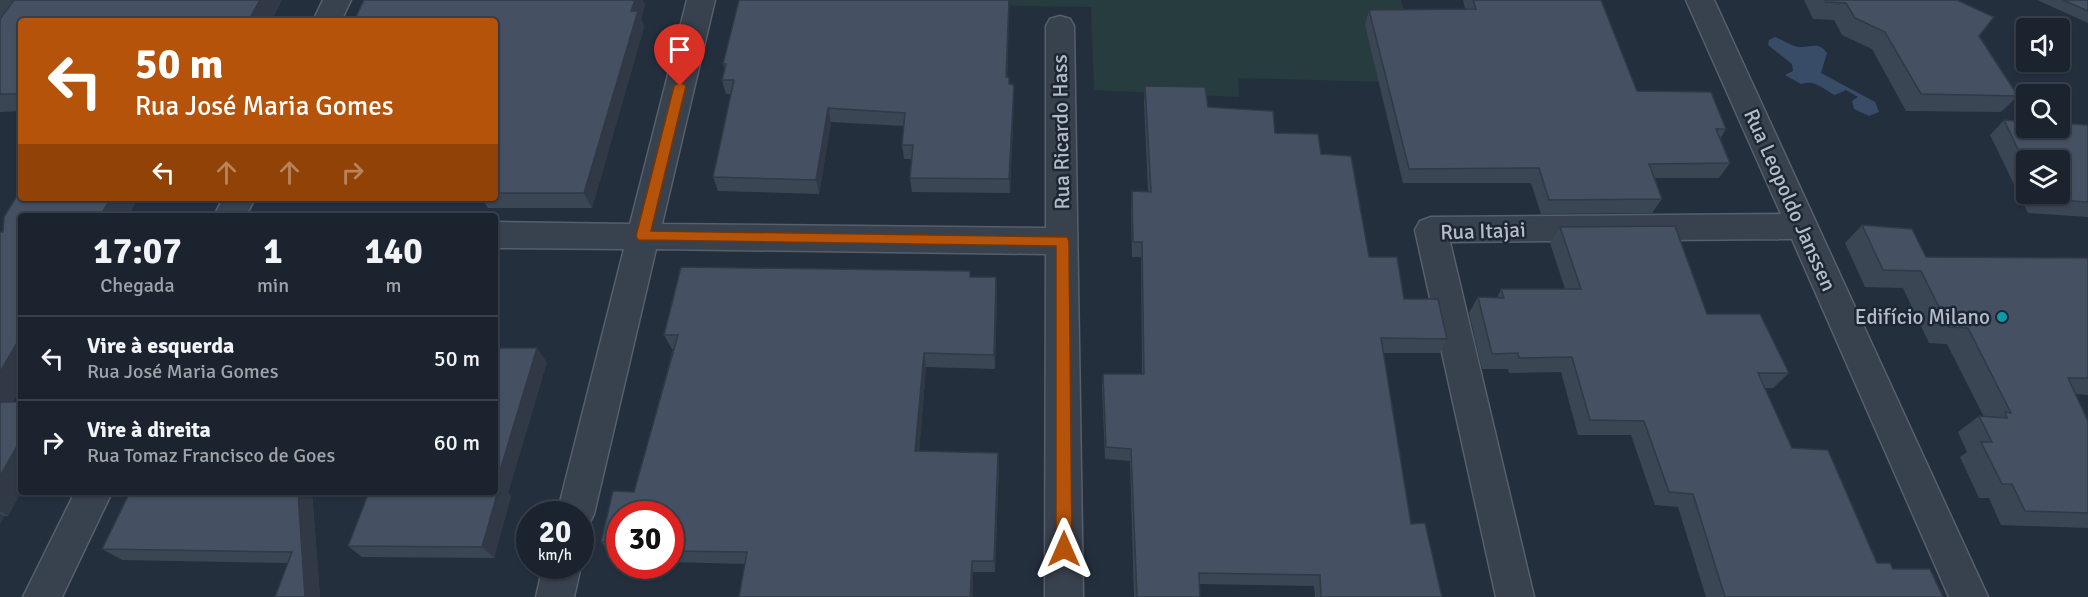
<!DOCTYPE html>
<html lang="pt">
<meta charset="utf-8">
<style>
body{margin:0;font-family:Signika,sans-serif;background:#282f3a;color:#f1f3f6;height:100vh;display:flex;flex-direction:column;font-size:22px;white-space:nowrap}
*{box-sizing:border-box;margin:0}
p{font-size:20px;color:#a0a4aa}
.icon{flex:none;width:33px;height:33px;fill:none;stroke:currentColor;stroke-width:2;stroke-linecap:round;stroke-linejoin:round}
.map{position:relative;flex:1;overflow:hidden}
.sheet{position:absolute;left:18px;top:213px;width:480px;height:282px;display:flex;flex-direction:column;background:#1b232e;border-radius:6px;box-shadow:0 2px 4px #0004,0 0 0 2px #39404a}
.sheet>*{flex:none}
.banner{position:absolute;left:18px;top:18px;width:480px;height:183px;border-radius:6px;box-shadow:0 2px 4px #0004,0 0 0 2px #39404a;background:#b45309;color:#fff;overflow:hidden}
.fabs{position:absolute;left:2016px;top:18px;display:grid;gap:12px}
.fabs a{display:grid;place-items:center;width:54px;height:54px;border-radius:6px;background:#1b232e;box-shadow:0 2px 4px #0004,0 0 0 2px #39404a;font-size:30px}
.speed{position:absolute;left:516px;top:501px;display:flex;gap:12px;font-size:30px;font-weight:700;text-align:center}
.speed>*{display:grid;place-content:center;width:78px;height:78px;border-radius:50%;background:#1b232e;box-shadow:0 2px 4px #0004,0 0 0 2px #39404a;line-height:1}
.speed small{font-size:15px;font-weight:400}
.speed .limit{border:9px solid #d22;background:#fff;color:#111}
.pin{position:absolute;display:grid;place-items:center;width:51px;height:51px;color:#fff;margin:-62px -26px;border-radius:50% 50% 50% 0;rotate:-45deg;box-shadow:0 0 6px #0007}
.pin .icon{rotate:45deg}
.me{position:absolute;width:66px;margin:-33px;rotate:0deg;stroke-linejoin:round;filter:drop-shadow(0 0 4px #0008)}
.turn{display:flex;align-items:center;gap:21px;height:126px;padding:0 18px;font-size:27px}
.turn .icon{width:78px;height:78px;stroke-width:2.5}
.turn b{display:block;font-size:42px;line-height:51px}
.lanes{display:flex;align-items:center;height:57px;padding:0 18px;background:#0003;justify-content:center;gap:30px;direction:ltr}
.lanes .off{opacity:.35}
.eta{display:flex;justify-content:space-evenly;align-items:center;height:102px;text-align:center}
.eta b{font-size:36px;font-weight:700;line-height:42px}
ul{padding:0;list-style:none}
li{display:flex;align-items:center;gap:18px;height:84px;padding:0 18px;border-top:2px solid #39404a}
li div{flex:1}
li b{display:block;font-size:22px}
li em{font-style:normal}
.map>svg:first-child{display:block}
</style>
<div class="map">
<svg width="2088" height="597" viewBox="0 0 2088 597">
<rect width="100%" height="100%" fill="#242f3e"/>
<path fill="#263c3f" d="M907 0H1401L1423 83 1238 78 1239 97 1094 90 1091 7 906 4Z"/>
<path fill="#394c67" d="M1775 37C1783 40 1791 46 1799 47 1813 48 1817 41 1827 53L1821 73 1875 102 1879 112 1869 116 1854 109 1852 101 1858 97 1846 90 1835 95C1822 89 1816 79 1801 84L1785 75 1793 71 1792 64 1768 45 1769 40Z"/>
<g fill="none" stroke-linecap="round" stroke-linejoin="round">
<g stroke="#565f6c" stroke-width="3">
<path id="minor" d="M0 0H20L10 15 0 17Z
M323 0H351L341 21H313Z
M687 0H715L662 224 1046 228V26L1050 19 1060 16 1070 19 1074 26 1083 597H1045L1046 254 656 249 594 514 588 526 580 529V514H557L624 249 495 248V222L630 224Z
M1686 0H1714L1988 597H1949L1792 239 1450 242 1534 597H1496L1415 230 1420 221 1431 217 1781 214Z
M223 198H255L246 216H214Z
M75 492H112L62 597H23Z
M580 565 581 566 574 597H536L543 566Z"/>
</g>
<use href="#minor" fill="#38414e" fill-rule="evenodd"/>
</g>
<path fill="#3b4654" fill-rule="evenodd" d="M14 0H282L271 21H21V111L0 112V19Z
M1463 0H1601L1637 91 1726 129 1720 139 1730 163 1719 178H1655L1662 199 1652 213 1541 214 1531 183H1403L1365 25 1369 10 1465 9Z
M1804 0H1957L1979 36 2018 96 2001 112 1906 111 1872 49 1842 35 1834 20 1813 19Z
M2037 0H2088V23Z
M645 5 641 19 644 27 592 208H488L481 198H495V21Z
M1009 14 1007 77H1009L1010 84 1014 85V99L1010 193 912 192 910 178 912 159H904L902 145 904 126 831 122 819 194 718 191 713 177 731 94H726L722 80 725 69 723 64Z
M1145 86 1208 107 1275 133 1321 154 1369 257 1404 299 1447 339 1440 353H1383L1411 524 1442 597H1315L1314 586 1199 584 1200 597H1134L1130 461 1105 459 1102 387 1103 374H1142L1141 257H1132L1131 207 1132 191 1148 192 1144 102Z
M2004 120 2088 125V217L2028 213 1990 135ZM2026 160 2060 194H2026Z
M21 198H138L128 216H21L13 402 21 492 8 516H4L0 524V232H3Z
M1862 225 1926 257 2088 258V395L2075 394 2088 421V528L2001 525 1989 498H1979L1960 457 1967 452 1958 432 1979 416 1984 417 1947 344 1929 343 1903 288 1865 287 1845 243Z
M1560 227 1707 314 1789 373 1773 388H1765L1792 448 1877 563 1893 569 1943 597H1706L1678 507 1655 505 1631 435H1578L1561 372 1509 373 1508 369H1482L1469 313 1478 297 1497 298 1501 289H1565L1550 243Z
M970 277H996L997 292 995 369 926 367 919 452 998 453 999 466 995 572H973V597H739L745 564 670 562V514H620V555L611 554 601 542 634 492 673 349H672L664 335Z
M547 362 508 493 511 496 494 558 362 557 348 546Z
M312 492 320 597H275L288 563 122 560 102 549Z"/>
<path fill="#303945" d="M260 0H282L271 21H248Z
M635 0H643L645 5 641 19 644 27 592 208 584 193Z
M1009 0V14L1007 91 1006 77Z
M1014 85V99L1010 193 1009 179Z
M828 108 831 122 819 194 816 180Z
M111 198H138L128 216H100Z
M996 277 997 292 995 369 994 355Z
M21 336V388L5 416 0 412V372Z
M537 348 547 362 508 493 511 496 494 558 482 547 496 484Z
M924 353 926 367 918 465 915 451Z
M21 439V492L8 516 0 511V476Z
M998 453 999 466 995 572 994 561Z
M298 492H312L320 597H305Z
M0 513 4 516 0 524Z
M972 561 973 572V597H970Z"/>
<path fill="#455162" stroke="#303945" stroke-width="1.5" d="M14 0H260L248 21H21V94H0V19Z
M364 0H635L631 11H638L584 193H495V21H354Z
M739 0H1009L1006 77H1009V84L1014 85 1009 179 910 178 913 145H902L905 113 828 108 816 180 713 177 734 80H722L726 64H723Z
M1473 0H1601L1637 91 1711 92 1726 129H1716L1730 163 1649 164 1662 199 1549 200 1539 168 1409 169 1369 10 1476 9Z
M1825 0H1957L1994 17 1979 36 2018 96 1921 94 1885 32 1855 18 1846 3 1826 2Z
M2063 0H2088V11Z
M1145 86 1205 87 1208 107 1273 111 1275 133 1318 134 1321 154 1351 156 1369 257H1397L1404 299H1438L1447 339 1381 338 1411 524 1425 523 1442 597H1321L1320 575 1199 573 1200 597H1137L1131 449 1106 447 1103 374H1144L1142 242H1133L1132 191 1151 192Z
M2004 120 2026 122V128H2060V123L2088 125V202L2043 199 2040 194H2060V160H2026V166Z
M21 189V198H111L100 216H21V336L0 372V232H3L4 217Z
M1862 225 1912 229 1926 257 2088 258V378H2068L2088 421V513L2025 511 2012 484H2002L1981 442H1992L1979 416 2007 418 2005 412 2011 413 1968 328 1949 327 1921 271 1883 270Z
M1675 226 1707 314H1760L1789 373H1758L1792 448 1828 450 1877 563H1890L1893 569H1930L1943 597H1725L1693 494 1669 492 1644 421 1590 420 1572 357 1519 358 1518 353 1492 354 1478 297 1504 298 1501 289H1581L1560 227Z
M681 267 970 271V277H996L994 355 924 353 915 451 998 453 994 561H972L970 597H739L747 552 670 551V514H620V543L601 542 613 491 634 492 678 335H664Z
M495 348H537L496 484H500L482 547 348 546 369 492H495Z
M0 402H21V439L0 476Z
M130 492H298L305 597H275L292 552 102 549Z"/>
<path fill="#b45309" stroke="#753606" stroke-width="1.5" d="M680 82 686 86 651 231 1067 237 1069 241 1072 549 1069 555 1064 557 1058 555 1056 549V246L638 240 636 236 674 86Z"/>
<circle fill="#0f9aa8" stroke="#1d2633" stroke-width="2" cx="2002" cy="317" r="6"/>
<g text-anchor="middle" dominant-baseline="central" stroke-width="5" stroke-linejoin="round" paint-order="stroke">
<g font-size="21" fill="#b4bcc9" stroke="#1d2633">
<text transform="translate(1061 132) rotate(-91)">Rua Ricardo Hass</text>
<text transform="translate(1790 200) rotate(66)">Rua Leopoldo Janssen</text>
<text transform="translate(1483 231) rotate(-2)">Rua Itajai</text>
</g>
<g font-size="21" fill="#b4bcc9" stroke="#1d2633" text-anchor="end">
<text x="1990" y="317">Edifício Milano</text>
</g>
</g>
</svg>
<div class="fabs">
<a><svg class="icon" aria-label="sound" viewBox="0 0 24 24"><path d="M4 9h4l5-4v14l-5-4H4zM17 9q2 3 0 6"/></svg></a>
<a><svg class="icon" aria-label="search" viewBox="0 0 24 24"><circle cx="10" cy="10" r="6"/><path d="M15 15l6 6"/></svg></a>
<a><svg class="icon" aria-label="layers" viewBox="0 0 24 24"><path d="M12 4l9 5-9 5-9-5zM3 14l9 5 9-5"/></svg></a>
</div>
<div class="speed"><div>20<small>km/h</small></div><div class="limit">30</div></div>
<div class="pin" style="left:680px;top:86px;background:#d93025"><svg class="icon" aria-label="arrive" viewBox="0 0 24 24"><path d="M6 21V4h12l-3 4 3 4H6"/></svg></div>
<svg class="me" style="left:1064px;top:549px" viewBox="-20 -20 40 40"><path d="M0-17L14 15 0 8-14 15z" fill="#b45309" stroke="#fff" stroke-width="4"/></svg>
<div class="banner">
<div class="turn"><svg class="icon" aria-label="left" viewBox="0 0 24 24"><path d="M17 20v-9H6M10 6l-5 5 5 5"/></svg><div><b>50 m</b>Rua José Maria Gomes</div></div>
<div class="lanes"><svg class="icon" aria-label="left" viewBox="0 0 24 24"><path d="M17 20v-9H6M10 6l-5 5 5 5"/></svg><svg class="icon off" aria-label="ahead" viewBox="0 0 24 24"><path d="M12 20V5M6 11l6-6 6 6"/></svg><svg class="icon off" aria-label="ahead" viewBox="0 0 24 24"><path d="M12 20V5M6 11l6-6 6 6"/></svg><svg class="icon off" aria-label="right" viewBox="0 0 24 24"><path d="M7 20v-9h11M14 6l5 5-5 5"/></svg></div>
</div>
<section class="sheet">
<div class="eta">
<div><b>17:07</b><p>Chegada</p></div>
<div><b>1</b><p>min</p></div>
<div><b>140</b><p>m</p></div>
</div>
<ul>
<li><svg class="icon" aria-label="left" viewBox="0 0 24 24"><path d="M17 20v-9H6M10 6l-5 5 5 5"/></svg><div><b>Vire à esquerda</b><p>Rua José Maria Gomes</p></div><em>50 m</em></li>
<li><svg class="icon" aria-label="right" viewBox="0 0 24 24"><path d="M7 20v-9h11M14 6l5 5-5 5"/></svg><div><b>Vire à direita</b><p>Rua Tomaz Francisco de Goes</p></div><em>60 m</em></li>
</ul>
</section>
</div>
